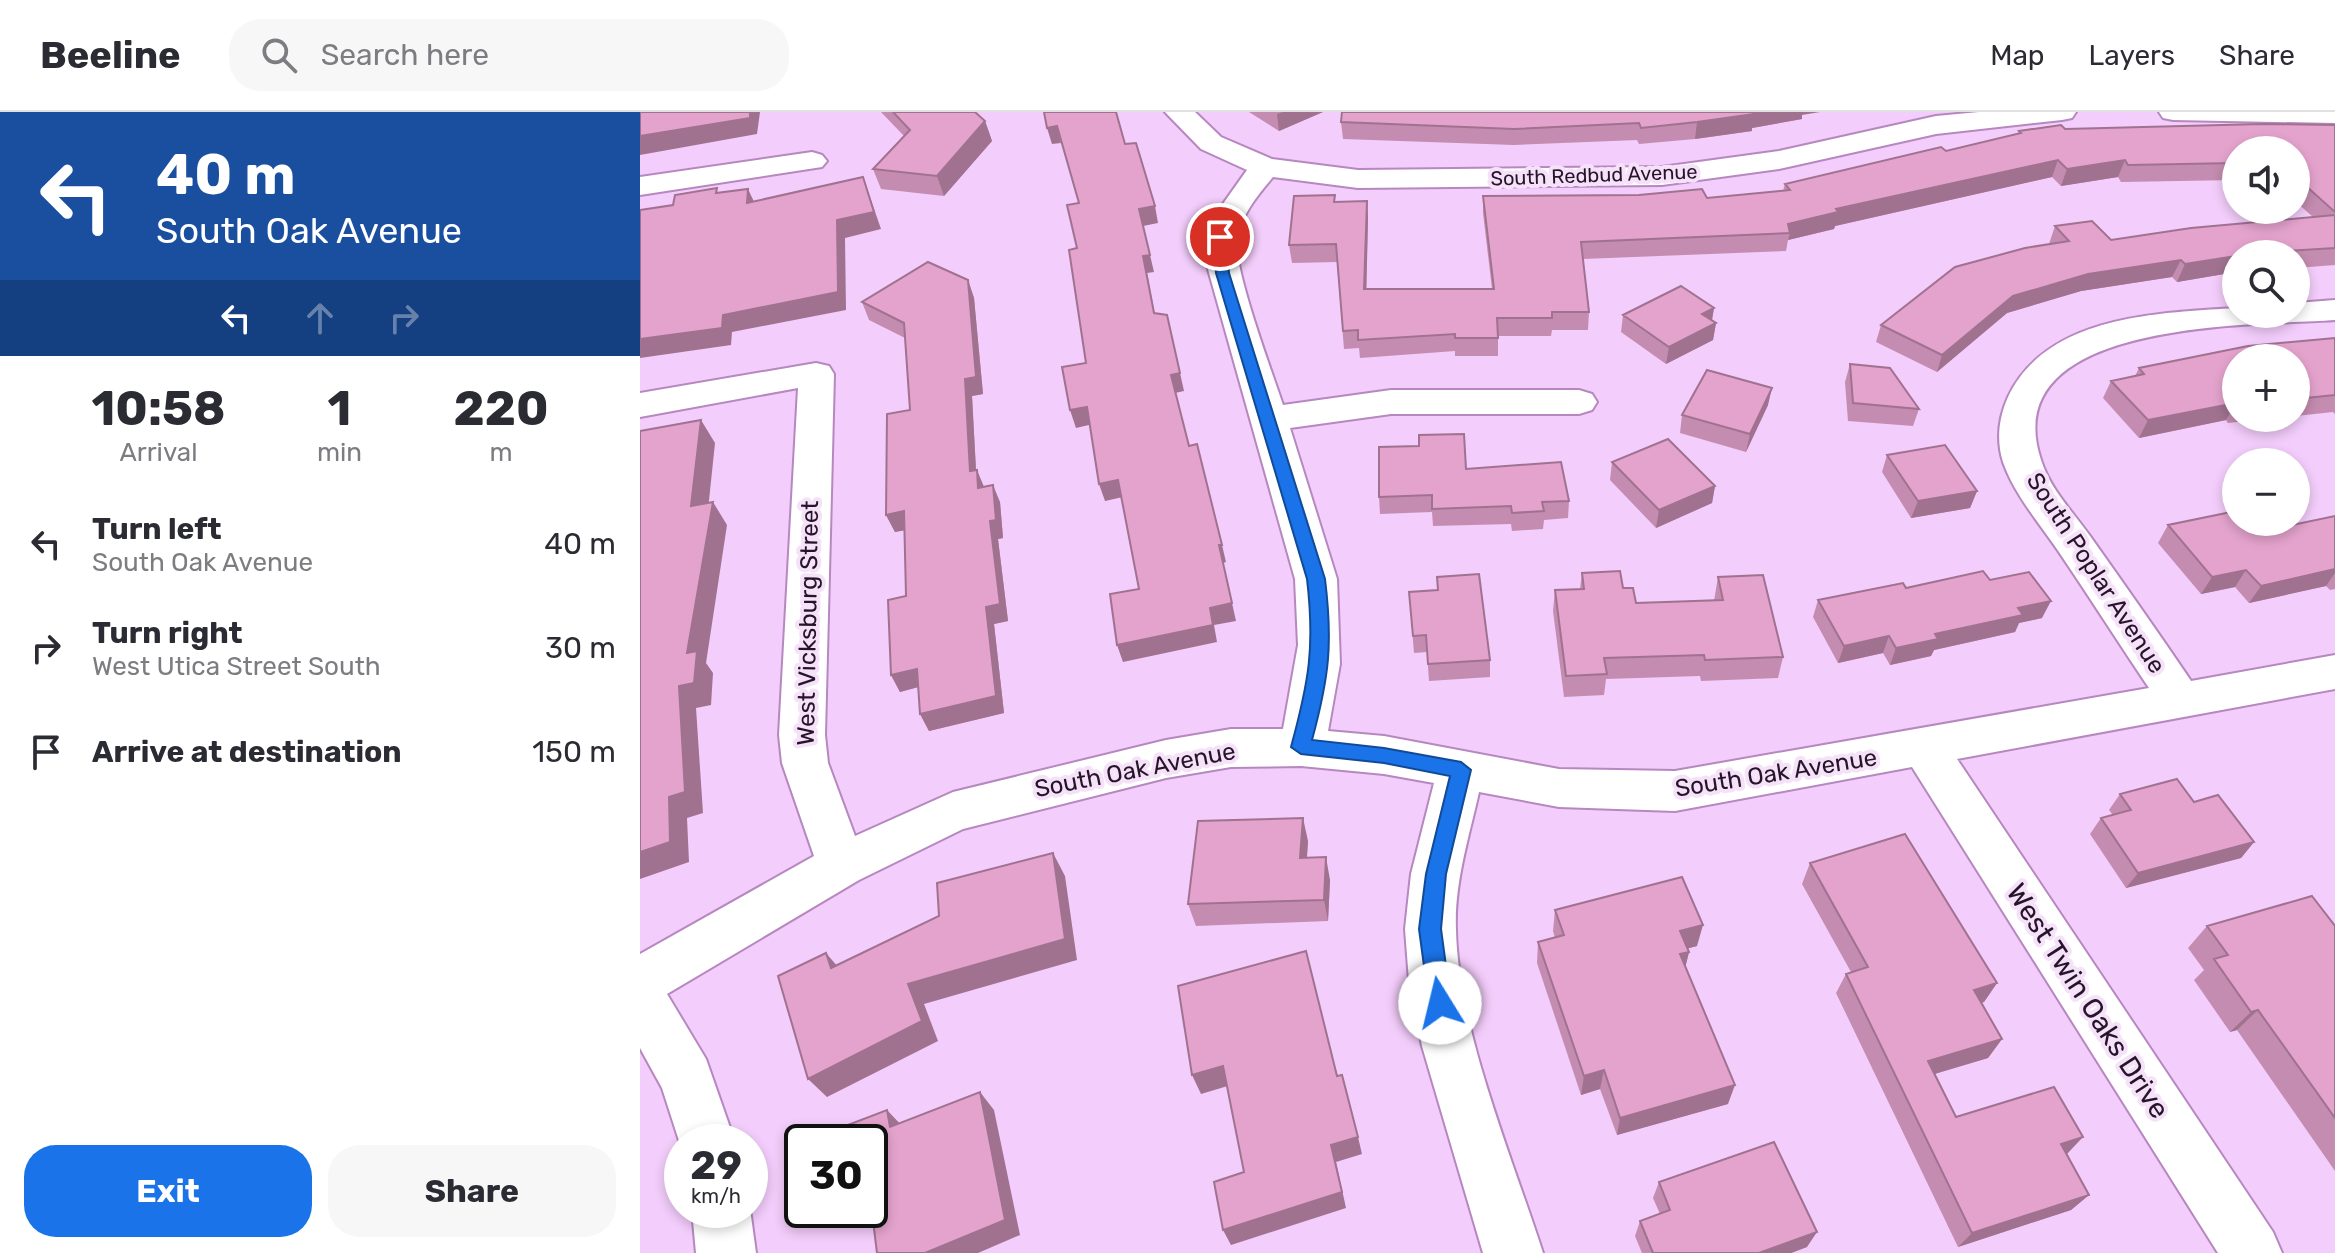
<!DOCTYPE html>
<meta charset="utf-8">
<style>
body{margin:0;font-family:Rubik,sans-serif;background:#f7f7f7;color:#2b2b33;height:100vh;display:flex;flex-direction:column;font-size:30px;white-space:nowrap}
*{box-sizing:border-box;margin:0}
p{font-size:26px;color:#7c7c81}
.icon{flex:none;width:44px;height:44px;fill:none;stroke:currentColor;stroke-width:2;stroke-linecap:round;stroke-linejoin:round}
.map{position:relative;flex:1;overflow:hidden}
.details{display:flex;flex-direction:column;background:#fff;width:640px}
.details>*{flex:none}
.top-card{background:#1a4fa0;color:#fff;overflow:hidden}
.fabs{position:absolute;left:1582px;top:24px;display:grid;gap:16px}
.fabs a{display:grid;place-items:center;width:88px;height:88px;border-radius:50%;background:#fff;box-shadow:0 4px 12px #0003;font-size:40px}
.speed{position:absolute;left:24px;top:1012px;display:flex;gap:16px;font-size:40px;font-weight:700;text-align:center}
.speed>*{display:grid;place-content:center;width:104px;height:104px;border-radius:50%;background:#fff;box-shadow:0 4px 12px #0003;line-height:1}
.speed small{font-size:20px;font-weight:400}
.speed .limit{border:4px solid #111;border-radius:12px;background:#fff;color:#111}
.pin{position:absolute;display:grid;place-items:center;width:68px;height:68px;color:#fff;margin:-34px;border:4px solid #fff;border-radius:50%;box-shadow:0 2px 8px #0007}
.me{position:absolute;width:88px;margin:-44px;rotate:351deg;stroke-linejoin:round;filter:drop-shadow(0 0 6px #0008)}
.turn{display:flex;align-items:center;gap:28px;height:168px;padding:0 24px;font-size:36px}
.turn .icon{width:104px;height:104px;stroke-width:2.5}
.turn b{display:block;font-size:56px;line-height:68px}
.lanes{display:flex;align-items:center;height:76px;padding:0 24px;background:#0003;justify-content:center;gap:40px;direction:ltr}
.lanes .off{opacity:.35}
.eta{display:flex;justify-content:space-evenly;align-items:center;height:136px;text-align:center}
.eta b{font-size:48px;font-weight:700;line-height:56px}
.action{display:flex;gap:16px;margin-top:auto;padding:16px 24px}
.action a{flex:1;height:92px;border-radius:32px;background:#1a73e8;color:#fff;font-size:32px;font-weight:700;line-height:92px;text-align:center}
.action a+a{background:#f7f7f7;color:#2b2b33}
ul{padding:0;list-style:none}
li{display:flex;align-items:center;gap:24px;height:104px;padding:0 24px}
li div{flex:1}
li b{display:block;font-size:30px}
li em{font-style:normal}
header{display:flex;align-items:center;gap:48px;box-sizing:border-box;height:112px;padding:0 40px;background:#fff;border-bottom:2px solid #e1e1e2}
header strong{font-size:38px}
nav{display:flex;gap:44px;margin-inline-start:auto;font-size:28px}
.search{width:560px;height:72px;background:#f7f7f7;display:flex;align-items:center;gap:20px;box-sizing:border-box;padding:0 28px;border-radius:32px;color:#7c7c81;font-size:30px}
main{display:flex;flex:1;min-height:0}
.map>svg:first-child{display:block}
</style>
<header>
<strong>Beeline</strong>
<div class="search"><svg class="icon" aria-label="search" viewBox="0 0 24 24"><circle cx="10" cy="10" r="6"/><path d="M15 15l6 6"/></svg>Search here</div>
<nav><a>Map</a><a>Layers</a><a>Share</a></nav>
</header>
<main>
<section class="details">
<div class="top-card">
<div class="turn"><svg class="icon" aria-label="left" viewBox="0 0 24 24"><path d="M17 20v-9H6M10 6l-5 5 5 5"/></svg><div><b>40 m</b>South Oak Avenue</div></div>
<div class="lanes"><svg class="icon" aria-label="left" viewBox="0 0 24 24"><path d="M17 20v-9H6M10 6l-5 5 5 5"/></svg><svg class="icon off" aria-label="ahead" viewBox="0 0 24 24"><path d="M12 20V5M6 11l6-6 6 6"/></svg><svg class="icon off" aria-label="right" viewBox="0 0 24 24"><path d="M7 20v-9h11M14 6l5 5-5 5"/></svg></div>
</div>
<div class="eta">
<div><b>10:58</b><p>Arrival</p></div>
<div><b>1</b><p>min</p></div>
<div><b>220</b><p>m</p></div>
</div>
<ul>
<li><svg class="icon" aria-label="left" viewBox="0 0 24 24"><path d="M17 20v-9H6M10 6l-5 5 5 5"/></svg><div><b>Turn left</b><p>South Oak Avenue</p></div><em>40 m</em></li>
<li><svg class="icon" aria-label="right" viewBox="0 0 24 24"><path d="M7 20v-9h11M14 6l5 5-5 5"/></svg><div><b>Turn right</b><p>West Utica Street South</p></div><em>30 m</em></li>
<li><svg class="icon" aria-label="arrive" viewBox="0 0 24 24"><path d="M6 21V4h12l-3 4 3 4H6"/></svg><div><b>Arrive at destination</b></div><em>150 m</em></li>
</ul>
<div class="action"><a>Exit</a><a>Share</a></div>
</section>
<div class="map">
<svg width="1695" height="1141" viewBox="0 0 1695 1141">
<rect width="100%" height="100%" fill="#f3cdfb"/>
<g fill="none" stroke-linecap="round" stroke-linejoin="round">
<g stroke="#b688bf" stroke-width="4">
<path id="minor" d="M525 0H555L581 25 632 47 718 58 1022 55 1139 39 1296 4 1339 0H1436L1432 6 1422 8 1296 22 1139 57 1022 73 718 76 633 65C617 84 601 103 597 128 593 156 632 260 643 293L751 278H939L952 282 957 290 952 298 939 302H751L650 316 697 467 700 552 688 619 744 624 919 657 1035 659 1509 576C1479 532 1451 487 1421 443 1401 413 1375 384 1363 350 1356 328 1359 305 1368 285 1407 203 1518 201 1596 196V202H1656V191L1695 188V208C1616 214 1354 206 1401 348 1410 377 1433 400 1450 424 1484 472 1518 520 1551 569L1695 543V577L1317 647 1633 1120 1642 1141H1578L1272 655 1035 699 919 695 839 680C829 725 814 772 816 818 818 917 872 1045 903 1141H843L782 934 769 869 765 817 771 762 794 671 744 662 661 654 591 655 526 666 323 717 219 768 27 882 66 947 95 1030H42V1038L22 976 0 936V842L174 744 142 651 139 623 158 276 0 305V281L176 251 189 254 194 262 185 623 188 651 215 724 313 680 526 628 591 617H643L658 533 655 467 564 143 573 106 607 58 561 37Z
M1519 0H1695V11L1533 8 1523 6Z
M172 40 182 43 187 49 182 55 0 83V65Z
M52 1098 110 1097 116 1141H56Z"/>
</g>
<use href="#minor" fill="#fff" fill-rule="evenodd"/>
</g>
<path fill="#c48cb0" d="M241 0H335L345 9 352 29 304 84 241 77 233 57 264 24Z
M609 0H683L639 19Z
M1162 3V7L1112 16V19L1055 27 999 32 997 28 874 33 703 27 701 10Z
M1695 13V153L1656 156V142H1596V160L1537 170 1532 165 1441 179 1367 201 1297 260 1236 230 1241 213 1409 132 1415 114 1471 128 1673 105 1656 90V38H1596V68L1481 70 1478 65 1421 74 1412 65 1195 114 1194 117 1148 128 1146 139 943 147 949 200 948 218H912L911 224H858V244H815V239L720 246 719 236 704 237 697 150 652 151 649 133 696 90 727 89 728 107 726 177H852L843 101V84L1067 86 1143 79 1145 72 1306 39 1378 22 1379 19 1425 17Z
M328 168 334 186 343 282 332 284 336 358 344 375 360 390 363 426 358 427 368 509 354 512 364 601 289 619 280 602 278 575 260 580 251 563 266 484 264 418 255 420 246 403 270 298 265 226 229 208 222 190Z
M1074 196 1072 208 1076 211 1073 228 1026 252 981 220 983 203Z
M1695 226V302L1693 300 1656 304V246H1596V306H1634L1588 311 1586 308 1499 326 1463 286 1471 269 1495 264 1499 256Z
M1210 252 1279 297 1273 314 1208 309 1205 270Z
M1128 293 1106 340 1040 321 1042 303Z
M1247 343 1337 379 1330 396 1271 406 1242 360Z
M972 350 1075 374 1072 391 1016 416 970 368Z
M826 357 929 389 928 406 904 408 903 417 872 419 871 412 793 414 792 400 740 402 739 385Z
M1695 404V477L1690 478 1686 474 1609 491 1595 475 1561 482 1518 431 1528 413 1624 419Z
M942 461 983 476 996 491 1074 489 1078 465 1143 545 1138 566 1061 569 1060 564 966 567 964 583 924 585 913 499 915 478 940 477Z
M797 465 850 548V565L789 569 787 540 774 541 769 480 797 478Z
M1350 468 1402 506 1379 511 1375 520 1294 538 1291 544 1250 553 1243 541 1198 551 1173 505 1178 488 1266 476Z
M1480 682 1554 690 1614 730 1601 746 1486 776 1450 722 1461 706 1473 703 1469 698Z
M668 729 667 746 690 768 688 809 556 814 548 792Z
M1170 751 1357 871 1344 890 1341 891 1362 927 1348 946 1295 962 1316 1005 1426 1042 1449 1083 1431 1098 1318 1135 1196 881 1206 862 1211 860 1162 772Z
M915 798 1057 834 1048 836 1049 840 1045 855 1088 992 977 1023 960 977 941 983 897 851 898 830 915 826 913 819Z
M1567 814H1695V1059L1597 918 1590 920 1554 868 1564 858 1548 836Z
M1019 1070 1167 1135 1151 1141H1002L995 1124 1000 1109 1020 1102 1013 1086Z"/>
<path fill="#a07290" d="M110 0H120L117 22 0 43V24Z
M643 0H683L639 19 637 2Z
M1112 0H1180L1162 3V7L1112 16V19L1055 27 1057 10Z
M345 9 352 29 304 84 297 64Z
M417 14 421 31 412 32 407 16Z
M1418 48 1412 65 1195 114 1194 117 1148 128 1150 121 1148 112 1196 97Z
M1485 48 1478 65 1421 74 1427 57Z
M223 65 241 117 205 126 206 198 92 220 91 233 0 246V227L83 203 197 108Z
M108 77 116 94 107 91Z
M727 89 728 107 726 195 724 177Z
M515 94 518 111 503 114 499 97Z
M510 143 514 160 507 161 518 218 503 144Z
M1596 144V160L1537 170 1545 152Z
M1541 148 1532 165 1441 179 1367 201 1297 260 1302 243 1373 184 1448 162Z
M328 168 334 186 343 282 332 284 337 377 330 359 325 267Z
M1074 196 1071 213 1076 211 1073 228 1026 252 1029 235 1062 202Z
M540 261 544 279 535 281 531 263Z
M1132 276 1128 293 1106 340 1110 322Z
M1596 291 1586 308 1499 326 1508 308Z
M447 295 453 312 436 316 430 298Z
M61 308 75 331 66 417 51 394Z
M337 358 344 375 338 376Z
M478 368 483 385 465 389 459 372Z
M353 373 360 390 363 426 358 427 368 509 354 512 364 601 289 619 280 602 350 409Z
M1075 374 1072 391 1016 416 1019 398Z
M1337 379 1330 396 1271 406 1278 389Z
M73 390 87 413 66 551 73 561 71 593 56 596 63 701 47 706 49 750 0 767V740L29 685 39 574 47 541Z
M264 399 272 417 255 420 246 403Z
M579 433H582L586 450 583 451Z
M1695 457V461L1686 474 1609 491 1621 474Z
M1606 458 1595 475 1561 482 1572 465Z
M1411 489 1402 506 1379 511 1375 520 1294 538 1291 544 1250 553 1256 536 1295 522 1378 496Z
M592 491 596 509 574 513 577 530 483 550 477 533 570 496Z
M1249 524 1243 541 1198 551 1204 534Z
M277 557 286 573 260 580 251 563Z
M663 706 668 729 665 768 660 746Z
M1614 730 1601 746 1486 776 1498 761Z
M413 741 425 764 437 848 284 892 298 929 187 985 168 967 268 872Z
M686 745 690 768 688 809 684 788Z
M1063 813 1057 834 1035 840 1040 819Z
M1049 840 1044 861 1040 842Z
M186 841 204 862 191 856Z
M1357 871 1344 890 1321 897 1334 878Z
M1618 898 1597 918 1590 920 1611 900Z
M1362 927 1348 946 1277 967 1288 949Z
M583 954 591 973 561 982 552 963Z
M964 958 960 977 941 983 944 964Z
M1095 973 1088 992 977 1023 980 1006Z
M340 980 354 998 380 1123 338 1141H285Z
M247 998 264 1016 250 1015Z
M718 1025 722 1042 696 1050 706 1096 591 1133 583 1118 691 1033Z
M1443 1025 1427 1042 1405 1048 1421 1032Z
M230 1082 248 1098 215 1111 199 1098H230Z
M1449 1083 1431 1098 1318 1135 1332 1121Z
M1177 1120 1167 1135 1151 1141H1119Z"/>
<path fill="#e4a3cd" stroke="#a07290" stroke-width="2" d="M0 0H110V6L0 24Z
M253 0H335L345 9 297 64 233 57 270 18Z
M404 0H476L485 32 496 31 515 94 499 97 510 143 503 144 514 201 527 203 540 261 531 263 549 334 557 332 582 433H579L592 491 570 496 573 513 477 533 470 482 499 477 478 368 459 372 447 295 430 298 422 255 446 251 429 138 437 136 427 93 439 91 417 14 407 16Z
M702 0H1113L1114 2 1057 10 1001 16 999 11 874 17 701 10Z
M1622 12 1695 13V100L1656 65V38H1596V51L1488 53 1485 48 1427 57 1418 48 1196 97 1198 100 1148 112 1150 121 941 130 949 200H912V206H857L858 226H815V222L718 228V218L703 219 696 132 649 133 654 84 695 83 694 90 727 89 724 177H854L843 84 999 83 1062 77 1067 86 1150 78 1145 72 1301 35 1306 39 1381 21 1379 19 1421 13 1425 17Z
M223 65 234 100 197 108 198 180 83 203 82 216 0 227V98L33 93 35 83 77 76 76 81 108 77 107 91Z
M1695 103V136L1596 142V144L1545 152 1541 148 1448 162 1373 184 1302 243 1241 213 1315 155 1385 136 1429 129 1415 114 1452 109 1471 128 1551 116Z
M288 150 328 168 336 265 325 267 330 359 337 358 338 376 353 373 356 408 350 409 360 492 346 495 356 584 280 602 277 557 251 563 248 488 266 484 264 399 246 403 247 302 270 298 264 211 222 190Z
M1041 174 1074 196 1062 202 1076 211 1029 235 983 203Z
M1695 226V283L1656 287V246H1596V291L1508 308 1471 269 1504 262 1499 256 1608 234Z
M1210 252 1250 256 1279 297 1213 291Z
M1067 258 1132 276 1110 322 1042 303Z
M61 308 51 394 73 390 47 541 57 539 54 571 39 574 45 680 29 685 30 730 0 740V319Z
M824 322 826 357 921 350 929 389 902 390 904 399 872 401 871 394 792 397V383L739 385V335L779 334V323Z
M1028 327 1075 374 1019 398 972 350Z
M1305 333 1337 379 1278 389 1247 343Z
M1596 399V410H1616L1624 419 1695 404V457L1621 474 1606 458 1572 465 1528 413Z
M980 459 983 476H993L996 491 1083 488 1078 465 1123 463 1143 545 1065 548 1064 543 964 546 967 562 926 564 915 478 944 477 942 461Z
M1343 459 1350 468 1389 460 1411 489 1378 496 1383 503 1295 522 1298 527 1256 536 1249 524 1204 534 1178 488 1263 471 1266 476Z
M839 462 850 548 788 552 786 523 773 524 769 480 798 478 797 465Z
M1537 667 1554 690 1578 683 1614 730 1498 761 1461 706 1491 698 1480 682Z
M663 706 660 746 686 745 684 788 548 792 558 709Z
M1265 722 1357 871 1334 878 1362 927 1288 949 1316 1005 1414 975 1443 1025 1421 1032 1449 1083 1332 1121 1206 862 1228 855 1170 751Z
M413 741 425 827 268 872 282 909 168 967 138 864 186 841 191 856 299 804 297 771Z
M1042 765 1063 813 1040 819 1049 840 1040 842 1095 973 980 1006 964 958 944 964 898 830 924 823 915 798Z
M1672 784 1695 814V1006L1618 898 1611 900 1574 847 1588 843 1567 814Z
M666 839 697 964 702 963 718 1025 691 1033 702 1080 583 1118 574 1070 604 1060 583 954 552 963 538 874Z
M340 980 365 1108 285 1141H237L230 1084V1030H188L187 1021 247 998 250 1015Z
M1134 1030 1177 1120 1119 1141H1013L1000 1109 1030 1098 1019 1070Z"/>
<path fill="#1a73e8" stroke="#114b97" stroke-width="2" d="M580 121 586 125 589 161 685 467C693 532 689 565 672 628L744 636 821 650 831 658 806 762 801 817 811 891 807 898 800 901 792 898 789 891 779 817 786 762 810 664 744 651 661 642 651 635C669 569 675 535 667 467L576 161 573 125Z"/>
<g text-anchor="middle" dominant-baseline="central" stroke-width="8" stroke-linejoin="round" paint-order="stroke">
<g font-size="20" fill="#26142a" stroke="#f5e2f9">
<text transform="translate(954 63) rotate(-2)">South Redbud Avenue</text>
</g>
<g font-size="24" fill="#26142a" stroke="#f5e2f9">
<text transform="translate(1456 461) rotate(57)">South Poplar Avenue</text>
<text transform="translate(168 511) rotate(-89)">West Vicksburg Street</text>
<text transform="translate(495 658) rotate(-11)">South Oak Avenue</text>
<text transform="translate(1136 661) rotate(-9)">South Oak Avenue</text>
</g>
<g font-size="28" fill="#26142a" stroke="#f5e2f9">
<text transform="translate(1448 889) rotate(57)">West Twin Oaks Drive</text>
</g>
</g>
</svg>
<div class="fabs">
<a><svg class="icon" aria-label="sound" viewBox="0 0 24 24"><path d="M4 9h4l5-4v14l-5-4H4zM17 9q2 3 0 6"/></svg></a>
<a><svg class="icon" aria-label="search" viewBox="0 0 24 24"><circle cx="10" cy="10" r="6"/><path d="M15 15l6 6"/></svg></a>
<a>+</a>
<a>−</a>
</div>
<div class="speed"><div>29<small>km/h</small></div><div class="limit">30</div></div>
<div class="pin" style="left:580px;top:125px;background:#d93025"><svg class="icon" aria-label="arrive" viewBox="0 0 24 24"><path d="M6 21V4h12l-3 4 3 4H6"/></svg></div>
<svg class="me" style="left:800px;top:891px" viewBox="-20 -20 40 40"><circle r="19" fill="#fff"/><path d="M0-13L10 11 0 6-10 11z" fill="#1a73e8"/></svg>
</div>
</main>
